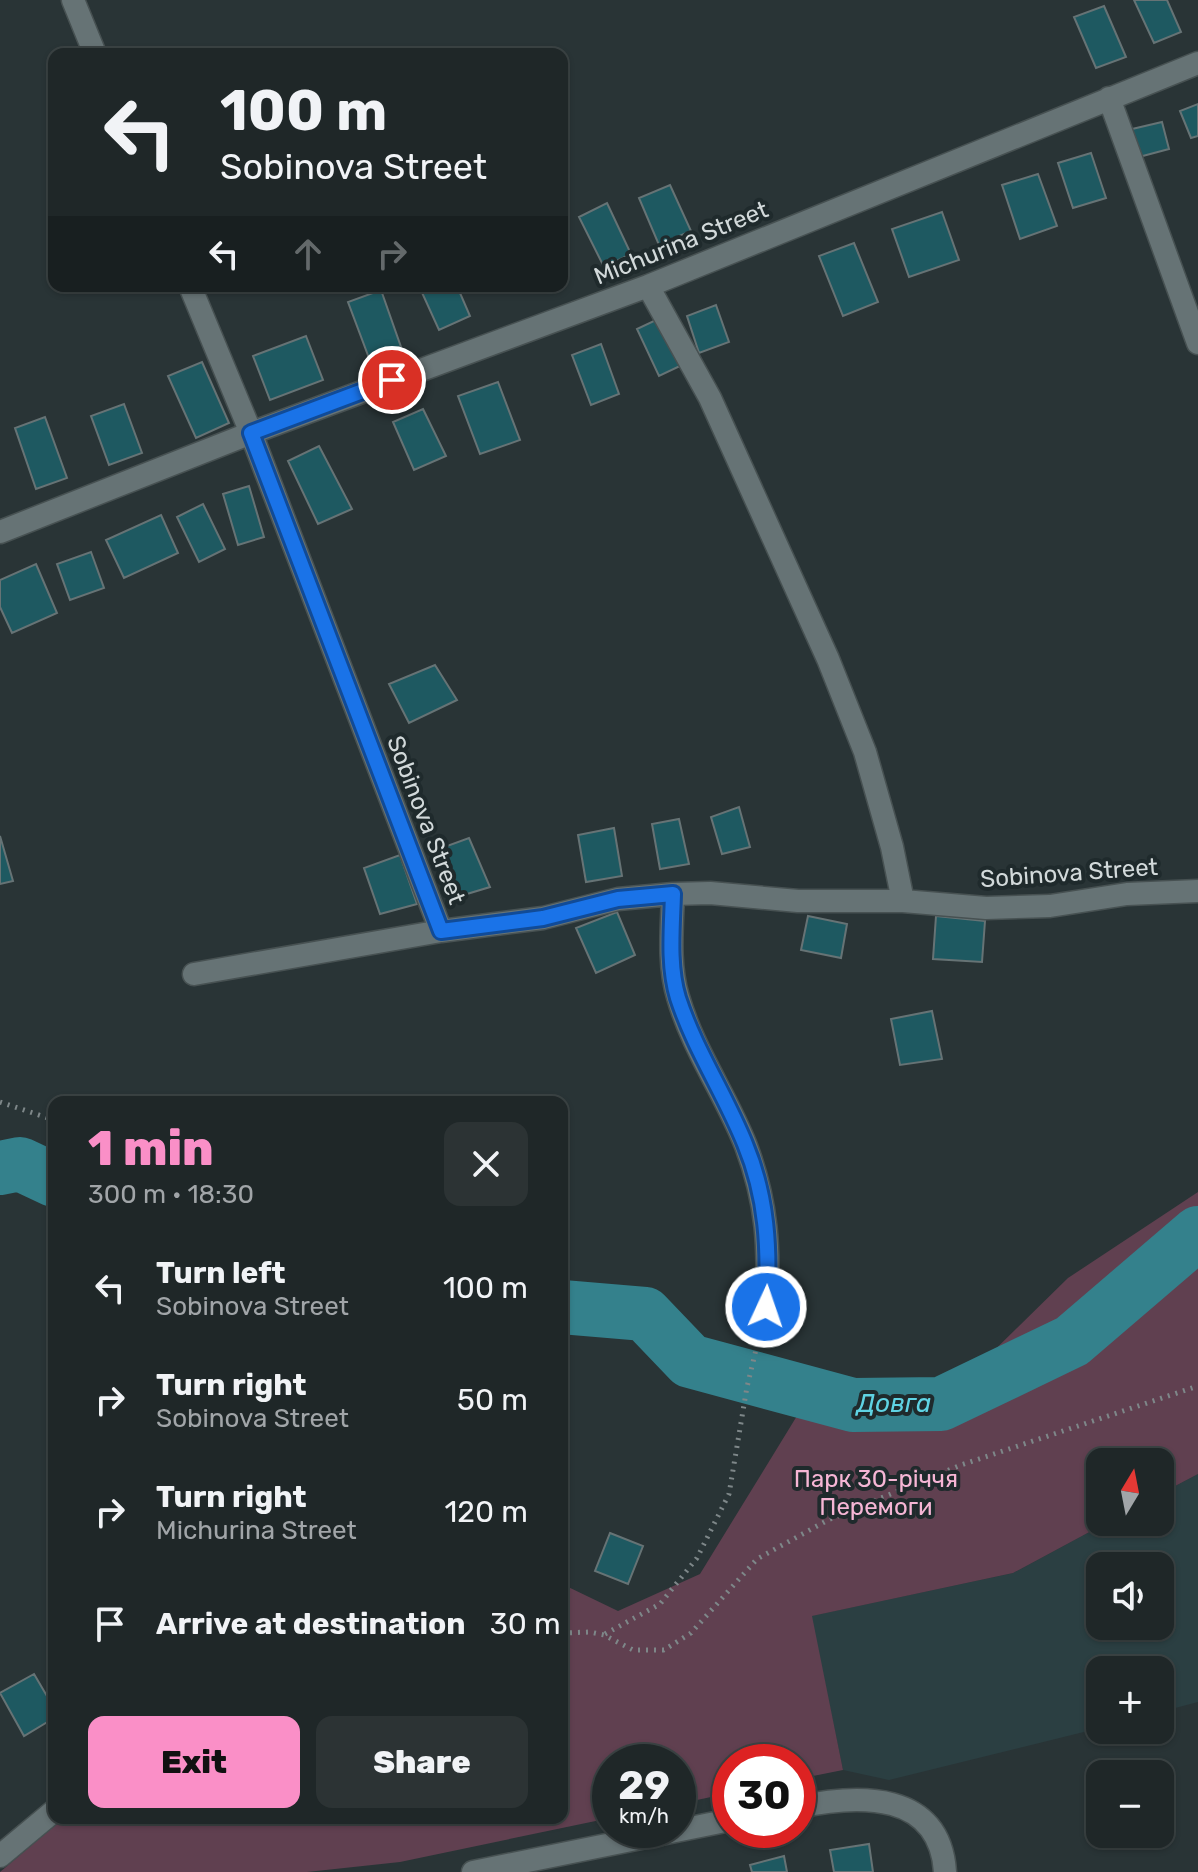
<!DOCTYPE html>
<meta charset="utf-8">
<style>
body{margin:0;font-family:Rubik,sans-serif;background:#2c3334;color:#f1f3f6;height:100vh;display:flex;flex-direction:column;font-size:30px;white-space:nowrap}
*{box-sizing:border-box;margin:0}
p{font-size:26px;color:#a1a5a8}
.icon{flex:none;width:44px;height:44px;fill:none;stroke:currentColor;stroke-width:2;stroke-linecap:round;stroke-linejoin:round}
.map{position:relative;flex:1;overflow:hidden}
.side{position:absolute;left:48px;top:1096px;width:520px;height:728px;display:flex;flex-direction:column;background:#1f2728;border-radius:16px;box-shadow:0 2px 6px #0004,0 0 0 2px #3c4445}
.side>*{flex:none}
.top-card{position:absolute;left:48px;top:48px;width:520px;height:244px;border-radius:16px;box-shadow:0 2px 6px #0004,0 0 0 2px #3c4445;background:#1f2728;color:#f1f3f6;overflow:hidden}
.needle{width:52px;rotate:10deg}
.controls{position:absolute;left:1086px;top:1448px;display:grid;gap:16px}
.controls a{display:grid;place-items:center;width:88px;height:88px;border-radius:16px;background:#1f2728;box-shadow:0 2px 6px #0004,0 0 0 2px #3c4445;font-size:40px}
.speed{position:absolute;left:592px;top:1744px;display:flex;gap:16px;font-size:40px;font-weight:700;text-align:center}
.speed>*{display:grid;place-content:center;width:104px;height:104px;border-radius:50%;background:#1f2728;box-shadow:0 2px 6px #0004,0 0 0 2px #3c4445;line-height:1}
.speed small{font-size:20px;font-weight:400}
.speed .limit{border:12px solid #d22;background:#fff;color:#111}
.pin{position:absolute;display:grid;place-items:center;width:68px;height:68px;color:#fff;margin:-34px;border:4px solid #fff;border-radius:50%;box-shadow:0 2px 8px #0007}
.me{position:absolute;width:88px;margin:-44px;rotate:3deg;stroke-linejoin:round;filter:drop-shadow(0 0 6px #0008)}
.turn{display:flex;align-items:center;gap:28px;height:168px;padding:0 40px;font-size:36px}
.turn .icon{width:104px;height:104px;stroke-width:2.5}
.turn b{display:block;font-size:56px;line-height:68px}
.lanes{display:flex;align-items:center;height:76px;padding:0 40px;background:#0003;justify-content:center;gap:40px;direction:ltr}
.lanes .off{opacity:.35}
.round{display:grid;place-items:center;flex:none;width:84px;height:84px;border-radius:16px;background:#2c3334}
.head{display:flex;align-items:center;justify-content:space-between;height:136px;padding:0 40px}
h1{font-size:48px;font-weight:800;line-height:60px;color:#fa8fc7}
.cta{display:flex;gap:16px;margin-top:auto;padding:16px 40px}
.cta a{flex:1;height:92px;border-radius:16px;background:#fa8fc7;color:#111;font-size:32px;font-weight:800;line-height:92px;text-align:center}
.cta a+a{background:#2c3334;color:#f1f3f6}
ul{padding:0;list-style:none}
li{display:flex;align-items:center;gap:24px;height:112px;padding:0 40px}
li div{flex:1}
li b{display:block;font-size:30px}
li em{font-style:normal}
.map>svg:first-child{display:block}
</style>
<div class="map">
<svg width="1198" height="1872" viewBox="0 0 1198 1872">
<rect width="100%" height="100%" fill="#293436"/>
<path fill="#2b3f42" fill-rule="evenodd" d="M1198 1474V1702L1160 1712V1670H1100V1728L889 1780 843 1770 811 1616 1013 1573 1108 1522H1160V1494ZM1100 1566H1160V1626H1100Z"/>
<path fill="#604050" d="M1198 1192V1474L1160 1494V1462H1100V1522H1108L1013 1573 812 1616 843 1770 798 1779V1762H730V1793L678 1804V1762H610V1818L400 1862 307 1872H0L64 1818H562V1584L618 1611 700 1574 811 1393 969 1375 1068 1278Z"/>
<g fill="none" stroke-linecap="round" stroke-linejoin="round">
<path stroke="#34818c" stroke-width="54" d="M0 1168 20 1164 54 1180
M562 1307 645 1314 690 1361 853 1405 941 1404 1072 1341 1198 1233"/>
</g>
<path fill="#1e5961" stroke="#667375" stroke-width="2" d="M1134 0H1167L1181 32 1154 43Z
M1104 6 1126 57 1096 68 1074 17Z
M1198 104V136L1191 138 1180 111Z
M1162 122 1169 149 1139 157 1132 129Z
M1091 153 1106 198 1073 208 1058 163Z
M1038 174 1057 226 1020 239 1002 185Z
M670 185 691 231 659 245 639 198Z
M607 203 631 254 604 267 579 217Z
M942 212 959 260 909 277 892 229Z
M854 243 878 302 843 316 819 256Z
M419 286H457L470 316 439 330Z
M381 290 401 347 369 358 348 302Z
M716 305 729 342 699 353 687 316Z
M658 319 680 366 659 376 637 329Z
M306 336 323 380 270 400 253 356Z
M601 344 619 394 591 405 572 355Z
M202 362 229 423 196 438 168 376Z
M498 382 520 440 480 454 458 396Z
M124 404 142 453 109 465 91 416Z
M423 409 446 456 414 470 393 422Z
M45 417 67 478 36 489 15 428Z
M319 446 352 509 318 524 288 461Z
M249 486 264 537 238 545 223 494Z
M203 504 225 549 199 562 177 517Z
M161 515 178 553 124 578 106 540Z
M91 552 104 588 70 600 57 564Z
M36 564 57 613 12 633 0 607V580Z
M435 665 457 700 409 723 389 684Z
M739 807 750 847 722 854 711 817Z
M679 819 689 864 660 869 652 824Z
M614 828 622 876 586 882 578 835Z
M0 836 13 881 0 884Z
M469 838 490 887 457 897 436 850Z
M400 855 417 904 380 914 364 868Z
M617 912 635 955 596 973 576 928Z
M808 916 847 924 841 958 801 950Z
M936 916 985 921 982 962 933 959Z
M932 1011 942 1059 900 1065 891 1019Z
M610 1533 643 1546 628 1584 595 1571Z
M34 1674 54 1708V1718L24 1736 0 1693Z
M869 1844 873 1872H834L830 1850Z
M784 1856 787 1872H752L750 1865Z"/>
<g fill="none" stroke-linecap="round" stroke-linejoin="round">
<g stroke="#475152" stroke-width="25">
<path id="minor" d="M73 0 95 54
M1109 98 1198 343
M190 286 251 433 441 931 543 918 618 899 673 894 710 893 798 901H903L986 908 1050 906 1127 894 1198 891
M648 286 710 398 828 659 865 752 892 847 903 901
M0 532 251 433 648 286 1198 63
M673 894C672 928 668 964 678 997 693 1050 726 1095 746 1146 767 1202 770 1249 766 1307
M194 974 441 931
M798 1807C859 1794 940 1791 945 1872
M0 1856 54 1811
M473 1872 730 1820"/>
</g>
<path stroke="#7e8789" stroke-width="5" stroke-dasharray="2 6" stroke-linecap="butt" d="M0 1102 54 1120
M562 1633 590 1632 604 1635 633 1650H664L691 1633 757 1559 828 1520 961 1465 1198 1386
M605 1634 660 1604 697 1558 729 1494 747 1387 761 1329"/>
<use href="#minor" stroke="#667375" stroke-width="22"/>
</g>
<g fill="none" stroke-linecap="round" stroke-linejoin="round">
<g stroke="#114b97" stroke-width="20">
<path id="route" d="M392 380 251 433 441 931 543 918 618 899 673 894C672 928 668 965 678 998 695 1050 725 1094 745 1144 767 1197 770 1250 766 1307"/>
</g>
<use href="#route" stroke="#1a73e8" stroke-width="14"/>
</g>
<g text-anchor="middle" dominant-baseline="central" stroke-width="8" stroke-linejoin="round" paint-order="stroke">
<g font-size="24" fill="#d2d9da" stroke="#1f2a2c">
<text transform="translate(681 243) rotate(-22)">Michurina Street</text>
<text transform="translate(426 820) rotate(69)">Sobinova Street</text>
<text transform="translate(1069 873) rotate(-4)">Sobinova Street</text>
</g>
<g font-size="24" fill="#f6b6d5" stroke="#1f2a2c">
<text x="876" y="1479">Парк 30-річчя<tspan x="876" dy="28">Перемоги</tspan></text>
</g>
<g font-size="26" font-style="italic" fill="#5fd3e3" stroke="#1f2a2c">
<text x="894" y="1403">Довга</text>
</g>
</g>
</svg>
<div class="controls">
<a><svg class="needle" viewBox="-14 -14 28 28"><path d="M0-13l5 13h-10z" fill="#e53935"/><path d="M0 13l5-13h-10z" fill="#a1a5a8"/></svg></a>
<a><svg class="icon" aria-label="sound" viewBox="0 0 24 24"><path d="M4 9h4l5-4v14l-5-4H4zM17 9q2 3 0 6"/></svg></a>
<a>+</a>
<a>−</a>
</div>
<div class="speed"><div>29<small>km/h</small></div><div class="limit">30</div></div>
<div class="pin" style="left:392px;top:380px;background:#d93025"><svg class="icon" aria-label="arrive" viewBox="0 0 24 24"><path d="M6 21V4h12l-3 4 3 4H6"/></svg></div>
<svg class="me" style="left:766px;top:1307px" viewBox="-20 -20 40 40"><circle r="17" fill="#1a73e8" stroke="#fff" stroke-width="3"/><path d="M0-11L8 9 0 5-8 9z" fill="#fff"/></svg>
<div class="top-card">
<div class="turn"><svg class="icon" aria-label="left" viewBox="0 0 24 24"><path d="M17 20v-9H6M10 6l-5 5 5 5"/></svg><div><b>100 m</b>Sobinova Street</div></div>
<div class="lanes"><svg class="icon" aria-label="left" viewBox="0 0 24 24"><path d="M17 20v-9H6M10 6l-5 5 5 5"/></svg><svg class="icon off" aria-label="ahead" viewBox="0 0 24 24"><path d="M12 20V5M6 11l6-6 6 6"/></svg><svg class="icon off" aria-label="right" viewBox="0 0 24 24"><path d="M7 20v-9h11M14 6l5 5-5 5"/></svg></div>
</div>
<section class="side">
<div class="head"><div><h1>1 min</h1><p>300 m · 18:30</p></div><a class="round"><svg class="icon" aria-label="close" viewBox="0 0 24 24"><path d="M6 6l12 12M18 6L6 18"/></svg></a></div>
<ul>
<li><svg class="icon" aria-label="left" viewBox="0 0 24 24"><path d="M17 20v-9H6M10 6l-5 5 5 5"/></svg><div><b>Turn left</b><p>Sobinova Street</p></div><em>100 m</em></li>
<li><svg class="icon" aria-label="right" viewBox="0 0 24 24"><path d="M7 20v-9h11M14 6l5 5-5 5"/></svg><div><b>Turn right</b><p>Sobinova Street</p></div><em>50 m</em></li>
<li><svg class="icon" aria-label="right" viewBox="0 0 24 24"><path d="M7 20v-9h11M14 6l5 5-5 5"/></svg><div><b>Turn right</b><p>Michurina Street</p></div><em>120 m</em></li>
<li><svg class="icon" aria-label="arrive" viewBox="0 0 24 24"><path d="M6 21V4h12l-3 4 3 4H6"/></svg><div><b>Arrive at destination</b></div><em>30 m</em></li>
</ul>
<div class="cta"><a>Exit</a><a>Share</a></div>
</section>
</div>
